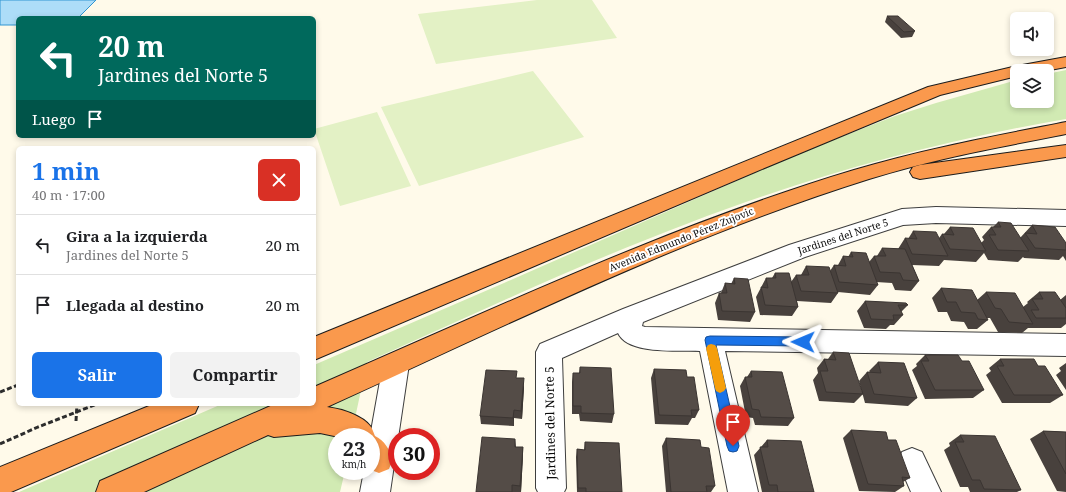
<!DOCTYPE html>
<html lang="es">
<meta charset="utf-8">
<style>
body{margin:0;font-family:"Noto Serif",serif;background:#f2f2f2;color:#202124;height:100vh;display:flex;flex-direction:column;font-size:15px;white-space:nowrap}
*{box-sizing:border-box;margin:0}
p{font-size:13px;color:#757577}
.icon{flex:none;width:22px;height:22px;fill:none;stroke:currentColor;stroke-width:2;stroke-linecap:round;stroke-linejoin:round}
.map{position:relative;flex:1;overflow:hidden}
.panel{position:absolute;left:16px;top:146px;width:300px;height:260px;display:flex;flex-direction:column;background:#fff;border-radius:6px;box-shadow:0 2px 6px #0003}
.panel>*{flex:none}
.guide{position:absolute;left:16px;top:16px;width:300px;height:122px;border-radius:6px;box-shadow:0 2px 6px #0003;background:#00695c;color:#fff;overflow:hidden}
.tools{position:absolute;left:1010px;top:12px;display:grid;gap:8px}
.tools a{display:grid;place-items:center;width:44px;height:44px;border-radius:6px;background:#fff;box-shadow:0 2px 6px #0003;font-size:20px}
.speed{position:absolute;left:328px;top:428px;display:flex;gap:8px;font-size:20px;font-weight:700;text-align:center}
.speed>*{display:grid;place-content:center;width:52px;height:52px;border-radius:50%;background:#fff;box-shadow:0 2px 6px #0003;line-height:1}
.speed small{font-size:10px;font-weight:400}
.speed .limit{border:6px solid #d22;background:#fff;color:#111}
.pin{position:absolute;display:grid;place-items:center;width:34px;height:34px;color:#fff;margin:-41px -17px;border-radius:50% 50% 50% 0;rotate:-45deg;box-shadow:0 0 4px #0007}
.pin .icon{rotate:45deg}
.me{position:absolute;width:44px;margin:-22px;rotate:271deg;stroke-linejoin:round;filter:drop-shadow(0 0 3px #0008)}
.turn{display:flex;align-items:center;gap:14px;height:84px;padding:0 16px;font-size:18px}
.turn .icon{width:52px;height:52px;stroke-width:2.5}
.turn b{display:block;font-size:28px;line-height:34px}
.then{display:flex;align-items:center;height:38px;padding:0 16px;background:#0003;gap:8px;font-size:15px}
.round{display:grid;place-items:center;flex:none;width:42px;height:42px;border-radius:6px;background:#f2f2f2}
.headline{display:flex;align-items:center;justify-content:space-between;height:68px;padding:0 16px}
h1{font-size:24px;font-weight:700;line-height:30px;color:#1a73e8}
.primary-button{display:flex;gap:8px;margin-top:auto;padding:8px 16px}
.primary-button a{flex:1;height:46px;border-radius:6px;background:#1a73e8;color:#fff;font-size:16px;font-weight:700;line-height:46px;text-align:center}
.primary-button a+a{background:#f2f2f2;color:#202124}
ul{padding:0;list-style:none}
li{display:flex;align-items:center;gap:12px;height:60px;padding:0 16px;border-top:1px solid #e0e0e0}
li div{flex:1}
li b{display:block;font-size:15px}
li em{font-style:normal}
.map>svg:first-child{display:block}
</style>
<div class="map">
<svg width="1066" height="492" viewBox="0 0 1066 492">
<rect width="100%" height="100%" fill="#fffaea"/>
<path fill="#d1eab3" d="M1066 70V119C938 141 811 176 689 223 580 264 474 314 367 362L351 437H337V471H345L340 492H19L222 404H314V365L504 283 800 153 895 116 936 103 1017 80V101H1047V74Z"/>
<path fill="#e3f1c5" d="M537 0H592L617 38 436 64 418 14Z
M533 71 584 137 419 186 381 107Z
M377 112 411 186 340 206 314 129Z"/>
<path fill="#adddf8" stroke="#3195d2" d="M0 0H96L78 18H18V25H0Z"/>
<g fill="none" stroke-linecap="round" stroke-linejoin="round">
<g stroke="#3e3e3e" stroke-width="2">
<path id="street" d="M936 207 1066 210V226L936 223 903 225 805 257 643 322 642 326 645 327 1066 334V356L725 351 758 492H728L700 351C679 350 628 355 618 333L562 358 566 488 564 492H538L536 488V352L540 344 623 309 789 245 902 209Z
M396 352 405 356 409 364 390 492H360L364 471H371L370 437 383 364 387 356Z
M912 448 922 452 941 492H911L898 462 902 452Z"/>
</g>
<g stroke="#1c1c1c" stroke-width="2">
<path id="highway" d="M1066 57V67L1045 71H1017V76L940 95 755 172 314 360V337L928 87 1017 66Z
M1066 122V134C1000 147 933 159 869 179 681 238 505 326 327 407 341 409 362 415 371 427 373 430 374 434 375 436 385 441 389 449 393 459L389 469 379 473 371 470V437H339L320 433 274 437 268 435 144 492H96L100 481 275 404H314V387C492 310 668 226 854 170 924 149 995 136 1066 122Z
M1066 145V157L920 179 913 177 910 172 913 167 920 165Z
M154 404H199L195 413 11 492H0V467Z"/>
</g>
<path stroke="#2d2d2d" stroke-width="3" stroke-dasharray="5 2.5" stroke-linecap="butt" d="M0 392 18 385
M76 421 77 404
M0 444 38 427 97 404"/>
<use href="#street" fill="#fff" fill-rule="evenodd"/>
<use href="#highway" fill="#fa994d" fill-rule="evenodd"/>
</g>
<path fill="#48413d" d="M887 16 915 31 912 37 901 38 885 22Z
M998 222 1020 238 1032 225 1066 243V241V261L1063 256 1059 260 1024 258 1023 257 1018 262 988 260 984 253 976 262 944 260 939 266 912 265 919 281 911 291 895 290 892 283 876 282 878 285 870 295 838 292V293L831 303 797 301 798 307 792 316 760 315 756 297 766 278H772L775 273 791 282 796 275H801L806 266 830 271 834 265H838L843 256 848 257 851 252 869 262 874 256H877L882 248 898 249 905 238 908 239 913 231 939 238 942 234H944L950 227 981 243 984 240 982 237 991 227H993Z
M734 278 755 312 750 322 718 320 715 303 719 293H721L725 283 731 284Z
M941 288 977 300 986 292 1023 307 1028 303 1027 302 1039 292 1060 300 1066 295V324L1061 328H1028L1022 333 998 332 990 318H987L988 320 977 329H968L964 322 951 321 947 312H938L932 298Z
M865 301 908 305 901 312 903 315 894 325H890L886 329 864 328 857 311Z
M833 352 863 394 854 403 819 401 813 380 818 373 817 368 824 359H828Z
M925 355 962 361 984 390 973 398 925 399 912 370 917 366 916 364Z
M1000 359 1038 366 1063 395 1050 403H1002L986 375 991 371 989 368Z
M878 362 917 398 908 406 865 403 859 381 867 372H870L869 371Z
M1066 363V390L1056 375 1061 371 1059 368Z
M580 367 614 414 612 423 580 421 579 414H572V382L573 373H579Z
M654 369 687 377 699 410 695 418H692L688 425 655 424 651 378Z
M751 371 794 418 788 426 755 425 753 418 746 417 740 386 745 377H747Z
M517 378 524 387 522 419 514 418V426L481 424 480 416Z
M851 430 888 440 910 478 903 482 904 486 895 492 859 491 843 438Z
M1043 431 1066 432V492L1057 491 1030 439Z
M960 435 1021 490 1017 492H970L968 487H960L944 450 950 446 949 443Z
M666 438 701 447 715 486 711 492H666L662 446Z
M515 439 516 447H523V455L521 492H476Z
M767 440 814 492H762L754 455Z
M585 442 622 492H577L576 457 577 449 584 450Z"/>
<path fill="#3b3532" d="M524 378V387L522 419 521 411Z
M514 410V426L513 418Z
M523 447V455L521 492 520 486Z"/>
<path fill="#544c47" stroke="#3b3532" d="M887 16H898L915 31 904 32Z
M998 222 1011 223 1029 251 998 250 989 235H996L991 227H1001Z
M1032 225 1055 227 1066 243V250L1035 248 1025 233 1037 234Z
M950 227 973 228 986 251 950 249 942 234 954 235Z
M913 231 936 232 948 256 912 254 905 238 917 239Z
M882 248 905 249 919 281 903 280 900 273 880 272 874 256H886Z
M851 252 866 253 878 285 839 282 834 265 846 266 843 256 853 257Z
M806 266 829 267 838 293 801 291 796 275H809Z
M775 273H789L798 307 765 305 761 287 768 288 766 278H776Z
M734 278 748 279 755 312 722 311 719 293H727L725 283 735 284Z
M941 288 972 290 988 320 978 319 975 313 961 312 956 302H947Z
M986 292 1015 293 1033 324 1009 322 1001 309 995 308Z
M1039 292H1055L1066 308V318H1036L1031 310H1039L1032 299H1043Z
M865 301 906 303 908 305H898L903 315H893L894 320 871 319Z
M833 352 849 353 863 394 826 392 820 371H828L824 359 836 360Z
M925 355H958L962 361H969L984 390H935L921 361H929Z
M1000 359H1034L1038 366H1045L1063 395H1014L997 366H1004Z
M878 362 904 363 917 398 874 394 867 372 881 373Z
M580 367 611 368 614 414 581 413V406H573V373H580Z
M654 369 686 370 687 377H694L699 410H691L692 416 659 415Z
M486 370 517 371 516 378H524L521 411 514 410 513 418 480 416Z
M751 371 782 372 794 418 761 417 759 410 752 409 745 377H752Z
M851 430 886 432 888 440H896L910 478 902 477 904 486 868 484Z
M1043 431 1066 432V474Z
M960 435 995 436 1021 490 984 489 980 480H972L955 442H964Z
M482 437 515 439V447H523L520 486 512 485V492H476Z
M666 438 700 440 701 447 709 448 715 486H706L707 492H671Z
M767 440 801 441 814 492H778L777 485H769L760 447H768Z
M585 442 619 443 622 492H586V488H578L577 449 585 450Z"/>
<path fill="#1a73e8" stroke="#114b97" d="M710 336 803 337 806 338 808 342 806 345 803 346 716 345 739 446 737 451 733 452 729 451 727 446 705 340 706 337Z"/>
<path fill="#f59e0b" d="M711 344 715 345 717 348 726 388 724 391 720 393 716 391 715 388 706 348 708 345Z"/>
<g text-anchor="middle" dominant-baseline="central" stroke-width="4" stroke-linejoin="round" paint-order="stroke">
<g font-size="10" fill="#0b0b0b" stroke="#fff">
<text transform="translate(843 236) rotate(-18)">Jardines del Norte 5</text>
<text transform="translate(681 239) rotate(-22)">Avenida Edmundo Pérez Zujovic</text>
</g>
<g font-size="12" fill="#0b0b0b" stroke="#fff">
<text transform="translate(550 423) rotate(-91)">Jardines del Norte 5</text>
</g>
</g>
</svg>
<div class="tools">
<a><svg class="icon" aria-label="sound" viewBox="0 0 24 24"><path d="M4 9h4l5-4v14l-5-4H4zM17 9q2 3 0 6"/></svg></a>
<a><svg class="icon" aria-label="layers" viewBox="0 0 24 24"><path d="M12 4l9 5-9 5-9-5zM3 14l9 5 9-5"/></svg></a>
</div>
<div class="speed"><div>23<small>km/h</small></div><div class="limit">30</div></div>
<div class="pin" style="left:733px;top:446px;background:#d93025"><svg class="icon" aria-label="arrive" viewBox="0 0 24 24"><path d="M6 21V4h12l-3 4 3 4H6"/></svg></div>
<svg class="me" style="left:803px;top:342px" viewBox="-20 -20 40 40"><path d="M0-17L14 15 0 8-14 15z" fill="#1a73e8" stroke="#fff" stroke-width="4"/></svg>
<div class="guide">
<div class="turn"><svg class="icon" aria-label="left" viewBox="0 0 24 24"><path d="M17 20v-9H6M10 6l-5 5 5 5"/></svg><div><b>20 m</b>Jardines del Norte 5</div></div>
<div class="then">Luego<svg class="icon" aria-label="arrive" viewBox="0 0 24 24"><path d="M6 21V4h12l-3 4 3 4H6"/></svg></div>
</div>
<section class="panel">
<div class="headline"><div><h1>1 min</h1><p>40 m · 17:00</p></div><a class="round" style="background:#d93025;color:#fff"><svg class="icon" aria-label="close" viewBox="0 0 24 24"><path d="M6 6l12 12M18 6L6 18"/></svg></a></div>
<ul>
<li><svg class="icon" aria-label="left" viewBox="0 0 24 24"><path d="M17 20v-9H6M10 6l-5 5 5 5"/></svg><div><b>Gira a la izquierda</b><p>Jardines del Norte 5</p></div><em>20 m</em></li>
<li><svg class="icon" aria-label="arrive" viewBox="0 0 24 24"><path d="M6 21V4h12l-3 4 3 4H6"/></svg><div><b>Llegada al destino</b></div><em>20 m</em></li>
</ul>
<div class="primary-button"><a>Salir</a><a>Compartir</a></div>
</section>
</div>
